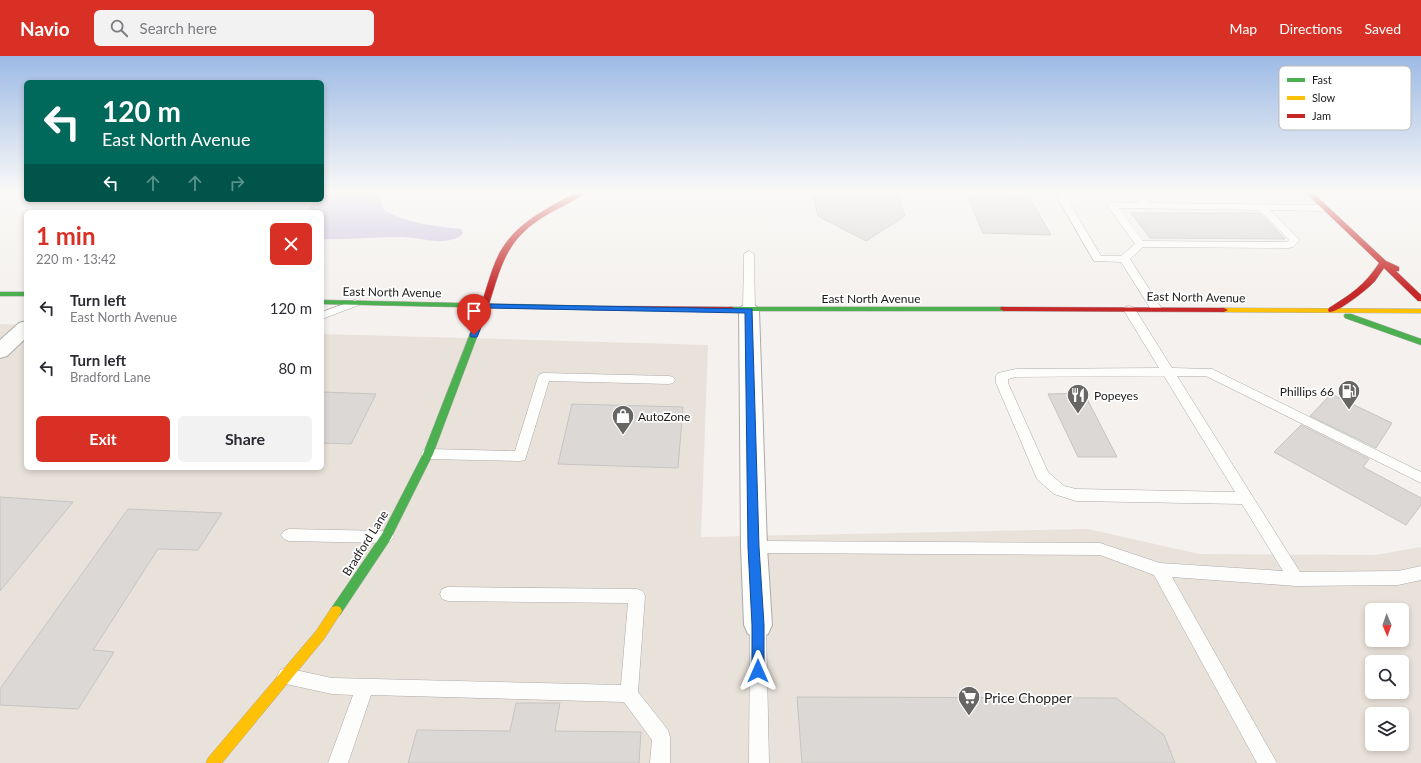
<!DOCTYPE html>
<meta charset="utf-8">
<style>
body{margin:0;font-family:Lato,sans-serif;background:#f2f2f3;color:#2b2b33;height:100vh;display:flex;flex-direction:column;font-size:15px;white-space:nowrap}
*{box-sizing:border-box;margin:0}
p{font-size:13px;color:#7c7c81}
.icon{flex:none;width:22px;height:22px;fill:none;stroke:currentColor;stroke-width:2;stroke-linecap:round;stroke-linejoin:round}
.map{position:relative;flex:1;overflow:hidden}
.drawer{position:absolute;left:24px;top:154px;width:300px;height:260px;display:flex;flex-direction:column;background:#fff;border-radius:6px;box-shadow:0 2px 6px #0003}
.drawer>*{flex:none}
.guide{position:absolute;left:24px;top:24px;width:300px;height:122px;border-radius:6px;box-shadow:0 2px 6px #0003;background:#00695c;color:#fff;overflow:hidden}
.needle{width:26px;rotate:178deg}
.fabs{position:absolute;left:1365px;top:547px;display:grid;gap:8px}
.fabs a{display:grid;place-items:center;width:44px;height:44px;border-radius:6px;background:#fff;box-shadow:0 2px 6px #0003;font-size:20px}
.pin{position:absolute;display:grid;place-items:center;width:34px;height:34px;color:#fff;margin:-41px -17px;border-radius:50% 50% 50% 0;rotate:-45deg;box-shadow:0 0 4px #0007}
.pin .icon{rotate:45deg}
.me{position:absolute;width:44px;margin:-22px;rotate:0deg;stroke-linejoin:round;filter:drop-shadow(0 0 3px #0008)}
.turn{display:flex;align-items:center;gap:14px;height:84px;padding:0 12px;font-size:18px}
.turn .icon{width:52px;height:52px;stroke-width:2.5}
.turn b{display:block;font-size:28px;line-height:34px}
.lanes{display:flex;align-items:center;height:38px;padding:0 12px;background:#0003;justify-content:center;gap:20px;direction:ltr}
.lanes .off{opacity:.35}
.round{display:grid;place-items:center;flex:none;width:42px;height:42px;border-radius:6px;background:#f2f2f3}
.head{display:flex;align-items:center;justify-content:space-between;height:68px;padding:0 12px}
h1{font-size:24px;font-weight:700;line-height:30px;color:#d93025}
.cta{display:flex;gap:8px;margin-top:auto;padding:8px 12px}
.cta a{flex:1;height:46px;border-radius:6px;background:#d93025;color:#fff;font-size:16px;font-weight:700;line-height:46px;text-align:center}
.cta a+a{background:#f2f2f3;color:#2b2b33}
ul{padding:0;list-style:none}
li{display:flex;align-items:center;gap:12px;height:60px;padding:0 12px}
li div{flex:1}
li b{display:block;font-size:15px}
li em{font-style:normal}
header{display:flex;align-items:center;gap:24px;box-sizing:border-box;height:56px;padding:0 20px;background:#d93025;color:#fff}
header strong{font-size:19px}
nav{display:flex;gap:22px;margin-inline-start:auto;font-size:14px}
.search{width:280px;height:36px;background:#f2f2f3;display:flex;align-items:center;gap:10px;box-sizing:border-box;padding:0 14px;border-radius:6px;color:#7c7c81;font-size:15px}
.map>svg:first-child{display:block}
</style>
<header>
<strong>Navio</strong>
<div class="search"><svg class="icon" aria-label="search" viewBox="0 0 24 24"><circle cx="10" cy="10" r="6"/><path d="M15 15l6 6"/></svg>Search here</div>
<nav><a>Map</a><a>Directions</a><a>Saved</a></nav>
</header>
<div class="map">
<svg width="1421" height="707" viewBox="0 0 1421 707">
<rect width="100%" height="100%" fill="#f4f1ee"/>
<path fill="#e9e2da" fill-rule="evenodd" d="M0 268 26 269V412H322V278L708 289 701 481 1088 473 1199 498 1375 499 1421 491V707H0ZM1372 554H1402V584H1372ZM1372 606H1402V636H1372ZM1372 658H1402V688H1372Z"/>
<path fill="#cec4e0" d="M322 136H380V143L384 154C408 168 434 170 461 173L463 177C459 183 451 184 444 185 430 186 416 181 402 181 375 181 349 184 322 183V156H307L315 144H322Z"/>
<path fill="#dbd8d6" stroke="#c6c4c1" d="M812 136H897L905 160 866 185 818 160Z
M967 140 1030 142 1051 179 983 177Z
M1131 157H1260L1285 183 1150 182Z
M322 336 376 338 351 388 322 387Z
M1084 337 1117 401H1078L1048 338Z
M1331 338 1392 367 1376 392 1310 360Z
M572 348 683 351 678 412 558 408Z
M1301 369 1369 403 1363 411 1421 442V449L1406 469 1274 396Z
M0 441 73 446 0 535Z
M128 453 222 457 198 494 158 493 93 594 114 596 78 653 0 649V633Z
M797 641 1116 642 1164 679 1175 707H802Z
M516 647H560L555 675 641 676 639 707H408L417 674 510 675Z"/>
<g fill="none" stroke-linecap="round" stroke-linejoin="round">
<g stroke="#acaaa8" stroke-width="1">
<path id="lane" d="M1054 136H1063L1101 200H1121L1135 188 1107 149 1112 146 1139 147 1132 136H1141L1149 147 1324 149 1329 152 1324 155 1270 154 1300 184 1293 191 1289 192 1143 191 1130 203 1162 253 1160 255H1152L1121 206 1094 205ZM1119 152 1259 154 1289 184 1287 186 1143 185Z
M749 195 754 198 755 254 753 256H745L743 254 744 198Z
M355 244 361 247 359 249 322 263V256Z
M1129 250 1133 251 1135 253 1172 312 1212 313 1421 416V427L1206 320H1177L1300 516 1398 515 1421 510V524L1398 529 1296 530 1172 521 1277 707H1257L1154 519 1100 499 754 497 749 495 746 491 749 487 754 485 1100 487 1160 507 1283 515 1242 448 1076 445 1054 438 1037 423 996 327V320L998 317 1016 313 1159 312 1123 253 1125 251ZM1164 320 1235 436 1076 433 1064 430 1048 416 1008 327V323L1016 321Z
M544 317 669 320 673 321 675 324 673 327 669 328 549 325 525 404 520 405 428 403 423 402 421 398 423 394 428 393 515 395 538 321 540 318Z
M289 473 386 475 391 477 394 481 391 485 386 487 289 485 284 483 281 479 284 475Z
M448 531 637 533 643 535 645 540 638 636 668 674 670 681V707H650L652 684 624 646 371 639 348 707H328L353 639 332 638 286 628 280 626 277 620 280 614 286 612 332 622 621 629 628 547 448 545 442 543 440 538 442 533Z
M758 562 764 564 766 569 769 707H749L750 569 752 564Z"/>
</g>
<g stroke="#acaaa8" stroke-width="2">
<path id="street" d="M749 248 756 250 759 254 767 491 772 569 768 578 758 582 748 578 744 569 741 491 739 254 742 250Z
M26 265V282L7 300 0 302V284L19 267Z"/>
</g>
<g stroke="#acaaa8" stroke-width="1">
<path id="fast" d="M0 236H26V240H0Z
M322 244 595 250 599 252 595 254 322 248Z
M729 251H1004L1008 253 1004 255H732L728 253Z
M479 255H485L486 257 433 398 390 484 340 559 336 560 332 559 330 555 332 551 382 478 423 398Z
M1345 258H1351L1421 283V289L1345 262 1344 260Z"/>
</g>
<g stroke="#acaaa8" stroke-width="1">
<path id="slow" d="M1221 252 1421 253V257L1224 256 1220 254Z
M336 550 340 551 342 555 324 583 222 707H206L208 702 316 575 332 551Z"/>
</g>
<g stroke="#acaaa8" stroke-width="1">
<path id="jam" d="M577 136H586C572 147 555 153 540 163 502 188 500 217 486 257L482 259H479L478 257C486 237 490 215 500 196 517 166 548 152 577 136Z
M1305 136H1312L1386 205 1399 211V215H1396L1421 239V245H1418L1384 212C1381 216 1378 221 1375 225 1369 232 1338 257 1329 256L1328 254 1329 252C1351 238 1364 230 1379 207Z
M592 250 732 251 736 253 732 255 595 254H592L591 252Z
M1001 251 1224 252 1228 254 1224 256 1004 255 1000 253Z"/>
</g>
<use href="#lane" fill="#fdfdfc" fill-rule="evenodd"/>
<use href="#street" fill="#fdfdfc" fill-rule="evenodd"/>
<use href="#fast" fill="#4caf50" fill-rule="evenodd"/>
<use href="#slow" fill="#ffc107" fill-rule="evenodd"/>
<use href="#jam" fill="#c62828" fill-rule="evenodd"/>
</g>
<linearGradient id="sky" x2="0" y2="1"><stop stop-color="#9dbae5"/><stop offset="0.58" stop-color="#faf9f7"/><stop offset="1" stop-color="#faf9f7" stop-opacity="0"/></linearGradient>
<rect width="1421" height="235" fill="url(#sky)"/>
<path fill="#1a73e8" stroke="#114b97" d="M483 248 752 253 759 491 764 569V615L762 619 758 621 754 619 752 615V569L748 491 745 257 488 252 478 279 477 281H471L470 279Z"/>
<defs>
<g id="fuel-pin" transform="scale(1.15)"><path d="M0 17L-7.5 6A9.5 9.5 0 1 1 7.5 6Z" fill="#686664" stroke="#fff"/><path d="M-5.5-6h7V0h2V4h1.3V-2.5L3-4.5l.8-.8L6-3V5H2.5V1h-1V6h-7ZM-4.2-4.7v3.2H.2V-4.7Z" fill="#fff"/></g>
<g id="restaurant-pin" transform="scale(1.15)"><path d="M0 17L-7.5 6A9.5 9.5 0 1 1 7.5 6Z" fill="#686664" stroke="#fff"/><path d="M-5-6h1v4h1v-4h1v4h1v-4h1v5L-1.5 .5V6h-2V.5L-5-1ZM5-6V6H3V1.5H1.5Q1.5-4 5-6Z" fill="#fff"/></g>
<g id="shop-pin" transform="scale(1.15)"><path d="M0 17L-7.5 6A9.5 9.5 0 1 1 7.5 6Z" fill="#686664" stroke="#fff"/><path d="M-5-2.5h2.3a2.7 3.5 0 0 1 5.4 0H5L5.5 6h-11ZM-1.5-2.5h3a1.5 2.3 0 0 0-3 0Z" fill="#fff"/></g>
<g id="supermarket-pin" transform="scale(1.15)"><path d="M0 17L-7.5 6A9.5 9.5 0 1 1 7.5 6Z" fill="#686664" stroke="#fff"/><path d="M-6-5.5h2.5l.6 2H6L4.5 2H-2.5L-4.4-4H-6ZM-1.5 3.2a1.3 1.3 0 1 0 .1 0ZM3 3.2a1.3 1.3 0 1 0 .1 0Z" fill="#fff"/></g>
</defs>
<g fill-rule="evenodd">
<use href="#fuel-pin" x="1349" y="335"/>
<use href="#restaurant-pin" x="1078" y="339"/>
<use href="#shop-pin" x="623" y="360"/>
<use href="#supermarket-pin" x="969" y="641"/>
</g>
<g text-anchor="middle" dominant-baseline="central" stroke-width="3.5" stroke-linejoin="round" paint-order="stroke">
<g font-size="12" fill="#1d1b1a" stroke="#fff">
<text transform="translate(392 236) rotate(1)">East North Avenue</text>
<text transform="translate(1196 241) rotate(1)">East North Avenue</text>
<text x="871" y="242">East North Avenue</text>
<text transform="translate(365 487) rotate(-58)">Bradford Lane</text>
</g>
<g font-size="12" fill="#1d1b1a" stroke="#fff" text-anchor="start">
<text x="1334" y="335" text-anchor="end">Phillips 66</text>
<text x="1094" y="339">Popeyes</text>
<text x="638" y="360">AutoZone</text>
</g>
<g font-size="14" fill="#1d1b1a" stroke="#fff" text-anchor="start">
<text x="984" y="641">Price Chopper</text>
</g>
</g>
<rect x="1279" y="10" width="132" height="64" rx="6" fill="#fff" stroke="#bbbbba" stroke-width="1"/>
<rect x="1287" y="22" width="18" height="4" fill="#4caf50"/>
<rect x="1287" y="40" width="18" height="4" fill="#ffc107"/>
<rect x="1287" y="58" width="18" height="4" fill="#c62828"/>
<g font-size="11" fill="#1d1b1a">
<text x="1312" y="28">Fast</text>
<text x="1312" y="46">Slow</text>
<text x="1312" y="64">Jam</text>
</g>
</svg>
<div class="fabs">
<a><svg class="needle" viewBox="-14 -14 28 28"><path d="M0-13l5 13h-10z" fill="#e53935"/><path d="M0 13l5-13h-10z" fill="#7c7c81"/></svg></a>
<a><svg class="icon" aria-label="search" viewBox="0 0 24 24"><circle cx="10" cy="10" r="6"/><path d="M15 15l6 6"/></svg></a>
<a><svg class="icon" aria-label="layers" viewBox="0 0 24 24"><path d="M12 4l9 5-9 5-9-5zM3 14l9 5 9-5"/></svg></a>
</div>
<div class="pin" style="left:474px;top:279px;background:#d93025"><svg class="icon" aria-label="arrive" viewBox="0 0 24 24"><path d="M6 21V4h12l-3 4 3 4H6"/></svg></div>
<svg class="me" style="left:758px;top:615px" viewBox="-20 -20 40 40"><path d="M0-17L14 15 0 8-14 15z" fill="#1a73e8" stroke="#fff" stroke-width="4"/></svg>
<div class="guide">
<div class="turn"><svg class="icon" aria-label="left" viewBox="0 0 24 24"><path d="M17 20v-9H6M10 6l-5 5 5 5"/></svg><div><b>120 m</b>East North Avenue</div></div>
<div class="lanes"><svg class="icon" aria-label="left" viewBox="0 0 24 24"><path d="M17 20v-9H6M10 6l-5 5 5 5"/></svg><svg class="icon off" aria-label="ahead" viewBox="0 0 24 24"><path d="M12 20V5M6 11l6-6 6 6"/></svg><svg class="icon off" aria-label="ahead" viewBox="0 0 24 24"><path d="M12 20V5M6 11l6-6 6 6"/></svg><svg class="icon off" aria-label="right" viewBox="0 0 24 24"><path d="M7 20v-9h11M14 6l5 5-5 5"/></svg></div>
</div>
<section class="drawer">
<div class="head"><div><h1>1 min</h1><p>220 m · 13:42</p></div><a class="round" style="background:#d93025;color:#fff"><svg class="icon" aria-label="close" viewBox="0 0 24 24"><path d="M6 6l12 12M18 6L6 18"/></svg></a></div>
<ul>
<li><svg class="icon" aria-label="left" viewBox="0 0 24 24"><path d="M17 20v-9H6M10 6l-5 5 5 5"/></svg><div><b>Turn left</b><p>East North Avenue</p></div><em>120 m</em></li>
<li><svg class="icon" aria-label="left" viewBox="0 0 24 24"><path d="M17 20v-9H6M10 6l-5 5 5 5"/></svg><div><b>Turn left</b><p>Bradford Lane</p></div><em>80 m</em></li>
</ul>
<div class="cta"><a>Exit</a><a>Share</a></div>
</section>
</div>
